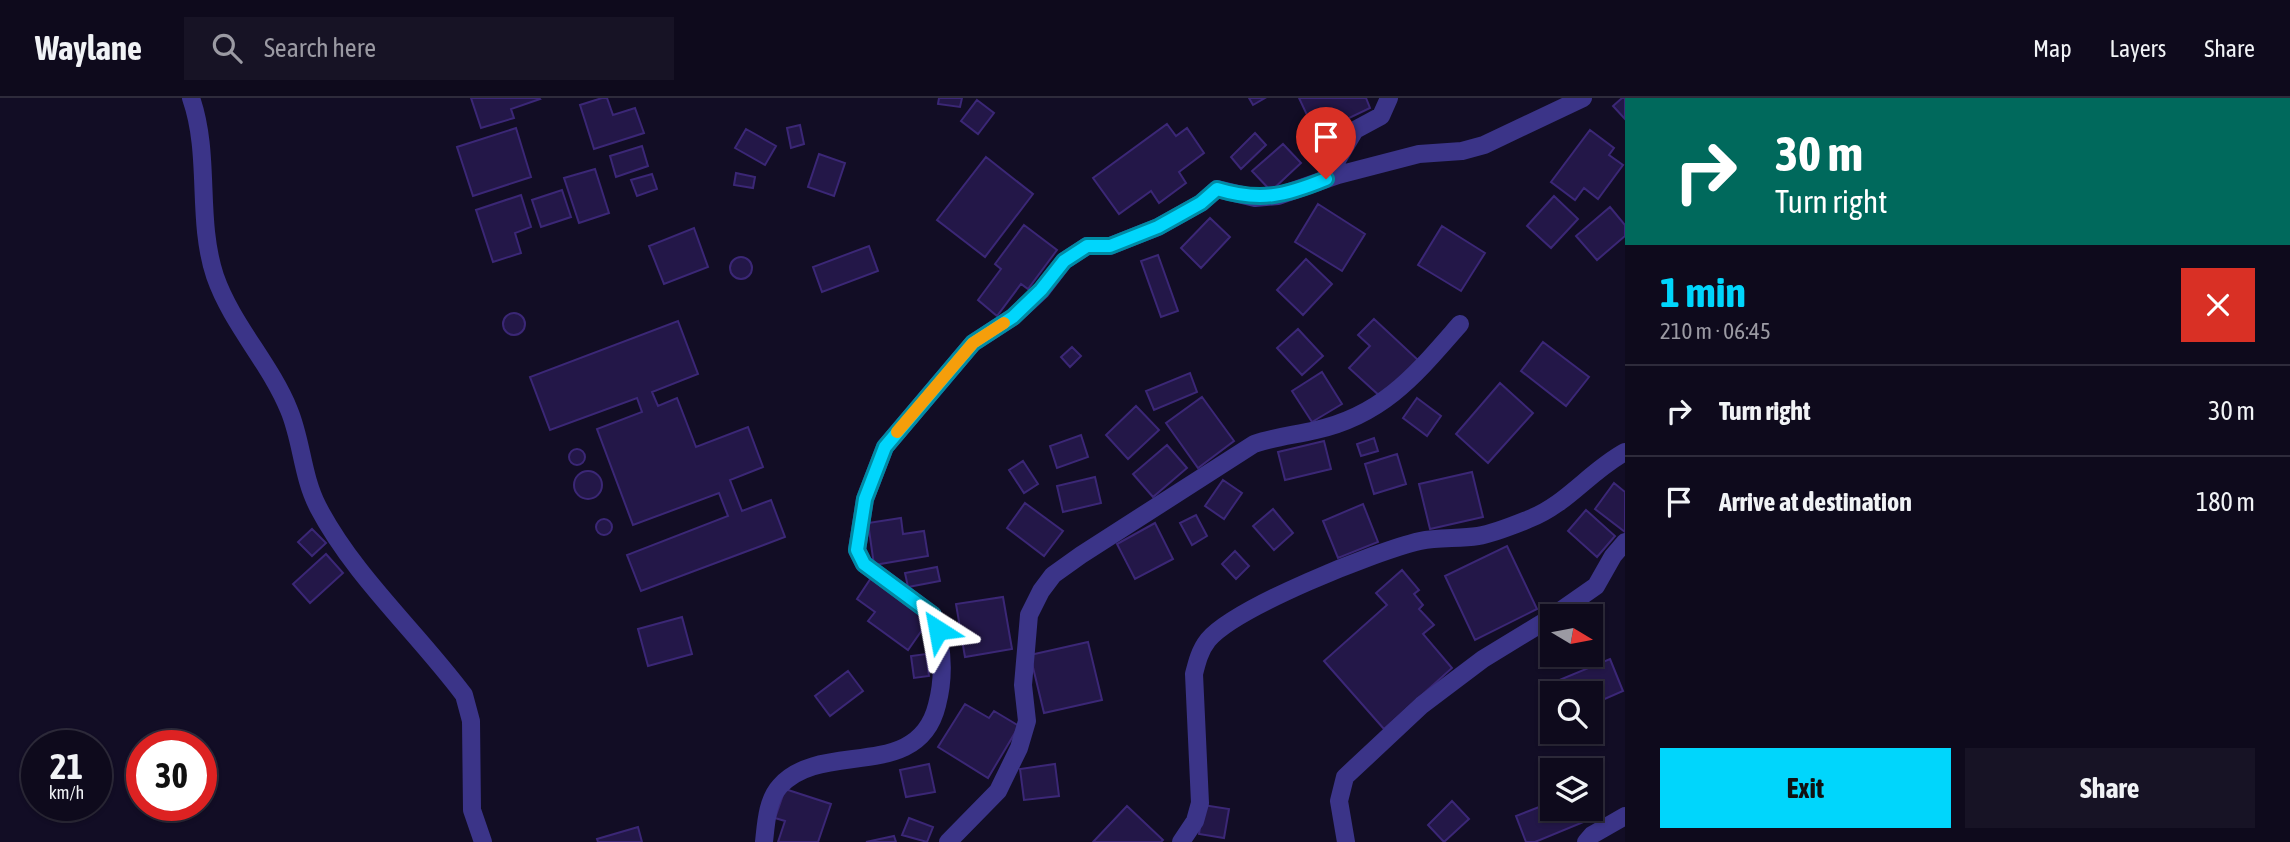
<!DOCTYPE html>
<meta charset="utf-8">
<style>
body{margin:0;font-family:"Asap Condensed",sans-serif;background:#171325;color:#f1f3f6;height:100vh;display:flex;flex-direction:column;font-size:26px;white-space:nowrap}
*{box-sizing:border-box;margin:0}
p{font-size:23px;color:#9b9aa3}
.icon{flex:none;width:38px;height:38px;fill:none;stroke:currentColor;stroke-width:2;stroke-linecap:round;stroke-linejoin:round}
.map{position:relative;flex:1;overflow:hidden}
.drawer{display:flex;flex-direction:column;background:#0e0a1c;width:665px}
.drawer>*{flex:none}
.hud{background:#00695c;color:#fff;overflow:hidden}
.needle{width:46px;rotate:100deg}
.buttons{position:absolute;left:1540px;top:506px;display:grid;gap:14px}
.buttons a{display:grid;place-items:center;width:63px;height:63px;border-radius:0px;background:#0e0a1c;box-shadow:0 2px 5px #0004,0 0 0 2px #2e2b3b;font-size:35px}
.speed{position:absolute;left:21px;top:632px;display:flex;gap:14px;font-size:35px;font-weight:700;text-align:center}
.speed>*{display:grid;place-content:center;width:91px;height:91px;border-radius:50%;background:#0e0a1c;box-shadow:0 2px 5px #0004,0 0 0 2px #2e2b3b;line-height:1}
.speed small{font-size:18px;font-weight:400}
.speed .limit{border:10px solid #d22;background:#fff;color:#111}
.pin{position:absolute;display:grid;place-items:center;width:60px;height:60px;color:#fff;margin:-72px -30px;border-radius:50% 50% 50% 0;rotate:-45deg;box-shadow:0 0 7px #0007}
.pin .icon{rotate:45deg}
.me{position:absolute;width:77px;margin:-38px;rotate:326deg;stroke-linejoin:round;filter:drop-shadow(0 0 5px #0008)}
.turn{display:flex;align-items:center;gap:24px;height:147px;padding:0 35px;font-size:32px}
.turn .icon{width:91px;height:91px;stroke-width:2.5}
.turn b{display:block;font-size:49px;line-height:60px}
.round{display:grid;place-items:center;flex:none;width:74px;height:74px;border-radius:0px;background:#171325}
.overview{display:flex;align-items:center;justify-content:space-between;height:119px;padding:0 35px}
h1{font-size:42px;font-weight:700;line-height:52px;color:#00d6fc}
.action{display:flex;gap:14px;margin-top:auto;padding:14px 35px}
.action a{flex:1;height:80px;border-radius:0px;background:#00d6fc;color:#111;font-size:28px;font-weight:700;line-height:80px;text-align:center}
.action a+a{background:#171325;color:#f1f3f6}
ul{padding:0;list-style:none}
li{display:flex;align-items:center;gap:21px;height:91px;padding:0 35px;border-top:2px solid #2e2b3b}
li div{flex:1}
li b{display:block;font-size:26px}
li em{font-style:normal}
header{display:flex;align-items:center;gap:42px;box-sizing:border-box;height:98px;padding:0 35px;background:#0e0a1c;border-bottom:2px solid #2e2b3b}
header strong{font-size:33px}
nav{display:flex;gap:38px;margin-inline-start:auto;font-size:24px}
.search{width:490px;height:63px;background:#171325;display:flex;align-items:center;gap:18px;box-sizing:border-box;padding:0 24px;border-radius:0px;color:#9b9aa3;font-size:26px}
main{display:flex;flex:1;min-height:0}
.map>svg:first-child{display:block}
</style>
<header>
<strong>Waylane</strong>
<div class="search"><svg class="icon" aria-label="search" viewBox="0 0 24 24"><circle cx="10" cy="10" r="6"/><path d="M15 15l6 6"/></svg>Search here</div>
<nav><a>Map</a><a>Layers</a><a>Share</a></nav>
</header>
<main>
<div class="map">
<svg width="1625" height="744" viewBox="0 0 1625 744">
<rect width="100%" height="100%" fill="#120d25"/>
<path fill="#231748" stroke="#3b2776" stroke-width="2" d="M471 0H539L540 1 511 11 514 20 481 30Z
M602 0H607L613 17 635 10 644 35 594 51 580 7Z
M939 0H962L960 9 938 6Z
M1249 0H1265L1253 7Z
M1299 0H1366L1370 10 1316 36Z
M1622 0H1625V21L1613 8Z
M977 2 994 15 978 36 961 23Z
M1167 26 1176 38 1187 30 1204 55 1179 74 1186 85 1159 105 1151 93 1119 116 1093 80Z
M800 27 804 46 791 50 787 30Z
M516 30 531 79 473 98 457 49Z
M746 31 776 48 765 67 735 50Z
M1590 32 1614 50 1609 57 1623 67 1598 101 1584 90 1575 102 1551 84Z
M1255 35 1266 47 1241 71 1231 59Z
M1283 46 1301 65 1271 93 1252 73Z
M642 48 648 68 616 79 610 58Z
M819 56 845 65 834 98 808 89Z
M986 59 1033 96 985 159 937 122Z
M595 71 609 115 579 125 564 80Z
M736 75 755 79 753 90 734 87Z
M652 76 657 91 637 98 631 82Z
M562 92 571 119 541 129 532 102Z
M521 97 531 129 515 135 521 155 493 164 476 112Z
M1554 98 1578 121 1551 150 1527 128Z
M1318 106 1365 136 1342 173 1295 144Z
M1610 109 1625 127V138L1597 162 1576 138Z
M1210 120 1230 139 1201 170 1181 150Z
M1024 127 1057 152 1028 191 1021 186 997 218 978 202 1001 171 995 166Z
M1442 128 1485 155 1461 193 1418 167Z
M694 130 708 169 664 186 649 148Z
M869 148 878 173 822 194 813 169Z
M1158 157 1178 213 1161 219 1141 163Z
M730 170a11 11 0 1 1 22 0a11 11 0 1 1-22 0Z
M1306 161 1332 186 1303 217 1277 192Z
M503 226a11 11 0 1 1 22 0a11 11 0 1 1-22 0Z
M1374 221 1418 262 1382 300 1349 270 1370 248 1358 237Z
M678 223 698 276 652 294 658 308 677 300 696 349 748 329 763 369 730 382 742 413 771 402 785 439 641 493 627 457 728 418 719 395 633 427 597 331 642 314 637 300 550 332 530 279Z
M1298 231 1323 258 1302 277 1277 250Z
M1543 244 1589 279 1566 308 1521 273Z
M1072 249 1081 258 1070 269 1061 259Z
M1322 274 1342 306 1312 324 1292 293Z
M1190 275 1197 294 1154 312 1146 293Z
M1500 285 1533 315 1488 365 1456 336Z
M1202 299 1234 343 1198 370 1166 325Z
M1417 300 1441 318 1427 338 1403 320Z
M1136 308 1159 332 1128 361 1106 337Z
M1081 337 1088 359 1057 370 1050 348Z
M1374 340 1378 353 1361 358 1357 346Z
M1324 343 1331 371 1285 382 1278 354Z
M1167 347 1187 370 1153 399 1133 376Z
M569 359a8 8 0 1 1 16 0a8 8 0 1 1-16 0Z
M1397 356 1406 386 1374 396 1365 366Z
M1023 363 1038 386 1024 395 1009 372Z
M574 387a14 14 0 1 1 28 0a14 14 0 1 1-28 0Z
M1472 374 1483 419 1430 431 1419 386Z
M1095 379 1101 405 1063 414 1057 388Z
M1223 382 1242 395 1224 421 1205 408Z
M1614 385 1625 394V434L1595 411Z
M1025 405 1063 433 1044 458 1007 430Z
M1363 406 1378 444 1338 460 1323 423Z
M1273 411 1293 435 1274 452 1253 428Z
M1586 412 1615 438 1597 459 1568 433Z
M1196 417 1207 438 1192 447 1180 425Z
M901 420 903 436 924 433 928 458 874 467 868 425Z
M596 429a8 8 0 1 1 16 0a8 8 0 1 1-16 0Z
M1155 425 1173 461 1135 481 1117 446Z
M312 431 326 445 312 458 298 444Z
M1507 448 1537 511 1475 542 1445 478Z
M1235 453 1249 468 1236 481 1222 466Z
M326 456 343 475 310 505 293 486Z
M937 469 940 483 908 489 905 475Z
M1402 472 1419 492 1414 496 1423 507 1419 511 1434 527 1423 536 1452 570 1384 631 1324 563 1387 507 1376 495Z
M871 480 929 522 908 552 868 523 875 514 857 501Z
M1003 499 1012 551 965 559 956 506Z
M682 519 692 556 648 568 638 531Z
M1088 544 1102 602 1044 615 1030 557Z
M926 556 929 578 914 580 911 558Z
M1610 561 1623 593 1591 607V595H1552V619L1540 590Z
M848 573 863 593 830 618 815 598Z
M965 606 989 620 994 613 1019 628 988 680 938 649Z
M929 666 935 694 906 699 900 672Z
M1055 666 1059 698 1024 702 1020 671Z
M785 691 831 706 818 744H778L785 723 775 720Z
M1452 703 1469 721 1444 744 1428 727Z
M1552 704V710H1581L1586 723 1535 744H1526L1516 718Z
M1203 707 1229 711 1224 740 1199 736Z
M1127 708 1163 742 1161 744H1093Z
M909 720 933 729 927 744 902 737Z
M638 729 642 744H598L597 741Z
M894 738 896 744H866Z"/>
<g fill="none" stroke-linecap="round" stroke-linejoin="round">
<path stroke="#3b3488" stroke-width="18" d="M191 0C211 57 196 121 215 178 232 227 270 265 289 312 302 343 302 378 318 409 354 478 417 534 464 597L471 623 472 712 483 744
M1326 81 1355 32 1381 18 1389 0
M1553 518 1596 488 1613 458 1625 444
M764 744C766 726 767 702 780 688 822 641 918 685 937 607 945 577 942 545 933 517L864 466 857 452 865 401 885 349 973 245 1013 219 1041 193 1064 163 1087 148H1110L1158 129 1201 105 1217 91 1255 100 1278 98 1338 77 1419 56 1462 53 1484 47 1583 0
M948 744 998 693 1019 650 1027 623 1023 587 1029 517 1041 493 1053 477 1081 457 1254 346C1275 339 1295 337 1316 332 1384 317 1417 275 1460 226
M1181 744 1195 723 1200 705 1194 576C1197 564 1200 552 1208 542 1236 509 1376 453 1420 443 1439 439 1459 441 1478 438 1495 435 1514 427 1529 421 1566 407 1590 373 1625 354
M1346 744 1339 703 1345 679 1422 607 1483 561 1552 519
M1586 744 1592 737 1625 718"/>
</g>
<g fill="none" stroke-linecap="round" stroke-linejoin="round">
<g stroke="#008ba4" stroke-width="18">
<path id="route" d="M938 532 933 517 864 466 857 452 865 401 885 349 973 245 1013 219 1041 192 1064 163 1087 148H1110L1158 129 1201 105 1217 91C1260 104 1285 98 1326 81"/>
</g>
<use href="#route" stroke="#00d6fc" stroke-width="12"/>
<path stroke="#f59e0b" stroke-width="12" d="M897 334 973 245 1004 225"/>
</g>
</svg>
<div class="buttons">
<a><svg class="needle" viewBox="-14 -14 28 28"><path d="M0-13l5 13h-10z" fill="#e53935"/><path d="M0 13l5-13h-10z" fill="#9b9aa3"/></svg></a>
<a><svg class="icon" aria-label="search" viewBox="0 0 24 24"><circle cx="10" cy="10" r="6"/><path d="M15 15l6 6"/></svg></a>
<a><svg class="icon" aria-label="layers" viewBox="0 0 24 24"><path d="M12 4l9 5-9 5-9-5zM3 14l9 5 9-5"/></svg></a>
</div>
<div class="speed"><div>21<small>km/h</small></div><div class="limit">30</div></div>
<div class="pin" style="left:1326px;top:81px;background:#d93025"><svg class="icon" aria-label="arrive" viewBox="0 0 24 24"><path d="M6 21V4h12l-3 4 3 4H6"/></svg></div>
<svg class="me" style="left:938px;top:532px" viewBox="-20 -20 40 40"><path d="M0-17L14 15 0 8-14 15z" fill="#00d6fc" stroke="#fff" stroke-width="4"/></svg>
</div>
<section class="drawer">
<div class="hud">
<div class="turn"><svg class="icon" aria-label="right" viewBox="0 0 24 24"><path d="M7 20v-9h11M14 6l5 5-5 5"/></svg><div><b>30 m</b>Turn right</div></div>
</div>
<div class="overview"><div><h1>1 min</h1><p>210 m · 06:45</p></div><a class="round" style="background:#d93025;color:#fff"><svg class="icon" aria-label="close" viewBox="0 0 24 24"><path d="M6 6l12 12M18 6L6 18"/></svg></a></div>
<ul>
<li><svg class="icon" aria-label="right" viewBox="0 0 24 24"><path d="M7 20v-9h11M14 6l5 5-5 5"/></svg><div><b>Turn right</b></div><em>30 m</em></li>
<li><svg class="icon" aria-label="arrive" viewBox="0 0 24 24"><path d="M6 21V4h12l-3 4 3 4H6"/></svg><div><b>Arrive at destination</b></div><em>180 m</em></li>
</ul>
<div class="action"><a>Exit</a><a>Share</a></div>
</section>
</main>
